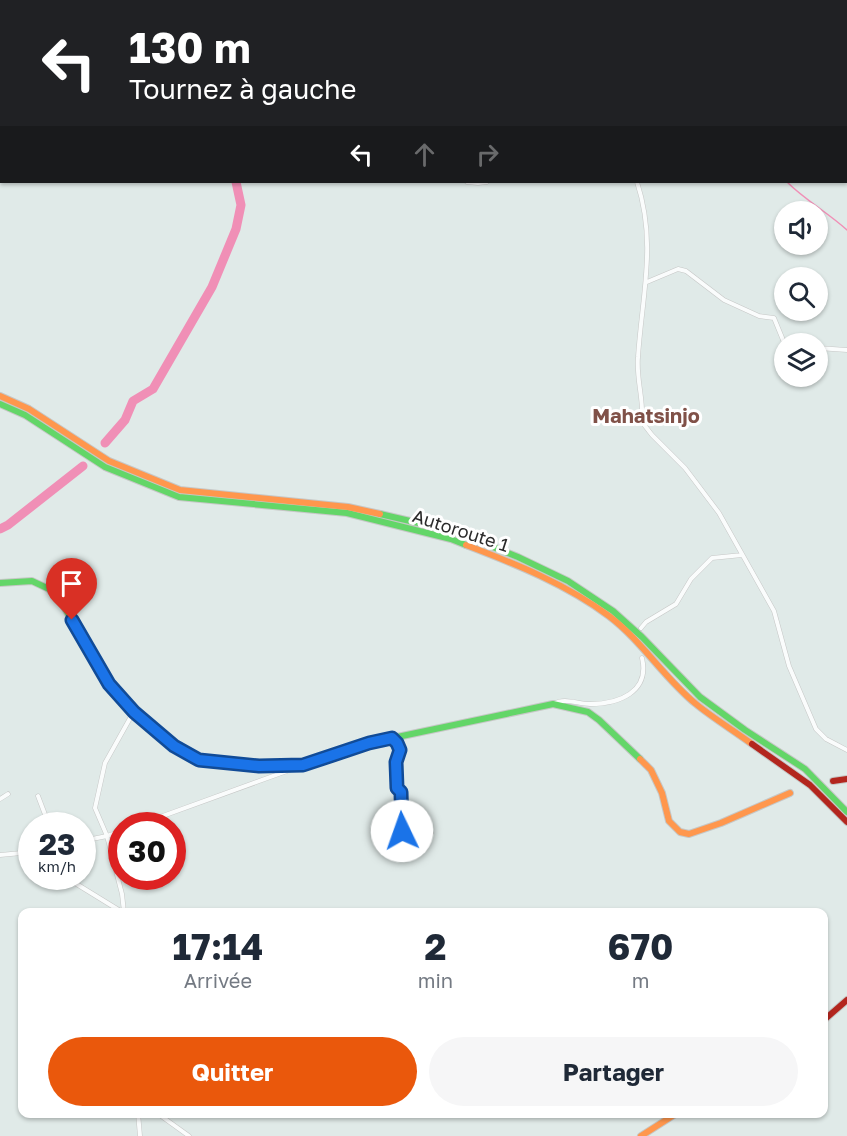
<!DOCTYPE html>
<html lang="fr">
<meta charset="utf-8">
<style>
body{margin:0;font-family:"Golos Text",sans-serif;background:#f6f6f7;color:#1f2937;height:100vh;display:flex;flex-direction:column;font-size:22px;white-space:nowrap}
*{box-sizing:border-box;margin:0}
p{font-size:20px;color:#747a83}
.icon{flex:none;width:33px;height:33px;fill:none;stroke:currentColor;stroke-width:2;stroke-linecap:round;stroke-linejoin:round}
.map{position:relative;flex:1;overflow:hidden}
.drawer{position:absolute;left:18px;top:908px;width:810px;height:210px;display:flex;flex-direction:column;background:#fff;border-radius:12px;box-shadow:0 2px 4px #0004}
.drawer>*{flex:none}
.hud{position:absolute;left:0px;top:0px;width:848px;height:183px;box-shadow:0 2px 4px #0004;background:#202124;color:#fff;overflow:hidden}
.fabs{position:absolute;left:774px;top:201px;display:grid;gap:12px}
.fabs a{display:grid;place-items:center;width:54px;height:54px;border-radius:50%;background:#fff;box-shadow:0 2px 4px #0004;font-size:30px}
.speed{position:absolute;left:18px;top:812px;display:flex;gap:12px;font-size:30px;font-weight:700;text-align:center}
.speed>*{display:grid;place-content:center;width:78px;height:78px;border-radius:50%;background:#fff;box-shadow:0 2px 4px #0004;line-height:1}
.speed small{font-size:15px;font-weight:400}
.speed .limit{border:9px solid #d22;background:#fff;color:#111}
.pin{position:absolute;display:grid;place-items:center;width:51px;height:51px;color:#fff;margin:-62px -26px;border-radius:50% 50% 50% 0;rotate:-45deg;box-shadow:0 0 6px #0007}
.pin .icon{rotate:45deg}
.me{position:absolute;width:66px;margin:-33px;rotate:357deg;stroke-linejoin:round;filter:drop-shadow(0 0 4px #0008)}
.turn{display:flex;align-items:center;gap:21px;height:126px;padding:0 30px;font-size:27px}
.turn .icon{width:78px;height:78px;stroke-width:2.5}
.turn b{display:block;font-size:42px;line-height:51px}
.lanes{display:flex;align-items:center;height:57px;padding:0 30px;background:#0003;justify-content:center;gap:30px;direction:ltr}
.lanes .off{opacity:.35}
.eta{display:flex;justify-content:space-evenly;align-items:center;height:102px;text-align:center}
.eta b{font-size:36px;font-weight:700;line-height:42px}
.primary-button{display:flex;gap:12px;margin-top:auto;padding:12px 30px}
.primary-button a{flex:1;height:69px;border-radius:36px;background:#ea580c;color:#fff;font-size:24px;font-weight:700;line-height:69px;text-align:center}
.primary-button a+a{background:#f6f6f7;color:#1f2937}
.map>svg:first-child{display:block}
</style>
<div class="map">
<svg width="847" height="1136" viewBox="0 0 847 1136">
<rect width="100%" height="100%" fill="#e0eae8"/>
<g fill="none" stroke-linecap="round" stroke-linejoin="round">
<path stroke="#f08fb6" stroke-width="1.5" d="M591 0 594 2
M30 2 31 0
M0 46 2 44
M787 182C805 200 827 212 847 230"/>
<path stroke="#f08fb6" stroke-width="9" d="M278 2V0
M105 443 125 420 133 401 153 389 212 287 236 229 241 205 236 182
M0 529 8 525 83 466"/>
<g stroke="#c6c7c6" stroke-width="5">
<path id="street" d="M752 0 753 2
M846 50H847
M846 163H847
M846 167H847
M467 182 478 183 487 182
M637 182C657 243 642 295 638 357 636 379 644 400 642 422L652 435 685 468 719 513 774 611 789 666 816 729 826 739 847 750
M647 282 678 269 686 271 724 300 759 316 774 318 783 340 787 344
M818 348 847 350
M641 628 646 622 676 604 691 579 712 558 742 555
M553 704C565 697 577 704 590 704 619 704 650 692 642 658
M392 738C407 753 388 776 401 792L402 831 411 846 431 833
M38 796 49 825
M0 799 8 794
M138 825 298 767
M82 841 107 836 122 831
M0 855 32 852
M68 876 70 880 122 912
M124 912 122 894 107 836 95 808 105 763 133 713
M138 1113 140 1136
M157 1113 189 1136"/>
</g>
<g stroke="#c6c7c6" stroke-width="8">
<path id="fast" d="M0 404 25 415 105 467 179 497 347 513 451 539 466 545
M380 514 453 531 518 557 568 581 613 611 642 637 700 697 745 730 805 769 847 812
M0 583 32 581 49 589 63 605 109 684 134 713 174 746 199 760 259 766 303 765 369 743 553 704 588 712 599 720 640 759"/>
</g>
<g stroke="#c6c7c6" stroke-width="8">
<path id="slow" d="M0 396 29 409 109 461 180 490 348 507 380 514
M466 545C516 564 566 584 609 616 642 641 664 678 696 704 713 718 733 730 752 744
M640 759 651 770 662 793 669 821 680 832 689 834 721 823 790 793
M641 1136 677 1113"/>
</g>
<g stroke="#c6c7c6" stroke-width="8">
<path id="jam" d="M752 744 810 785 847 822
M833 781 847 779
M824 1020 847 1000"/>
</g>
<use href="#street" stroke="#fafcfc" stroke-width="4"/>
<use href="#fast" stroke="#63d668" stroke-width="6"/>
<use href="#slow" stroke="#ff974d" stroke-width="6"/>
<use href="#jam" stroke="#b3261e" stroke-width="6"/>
</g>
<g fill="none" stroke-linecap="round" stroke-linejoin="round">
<g stroke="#114b97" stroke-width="15">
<path id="route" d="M72 620 109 684 134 712 174 746 199 760 259 766 303 765 369 743 392 738 397 743 400 750 396 762 397 788 401 792 402 831"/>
</g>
<use href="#route" stroke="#1a73e8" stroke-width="10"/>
</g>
<g text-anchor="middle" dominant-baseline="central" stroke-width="6" stroke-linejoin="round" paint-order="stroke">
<g font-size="18" fill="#2b2b2b" stroke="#fff">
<text transform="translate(461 530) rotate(18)">Autoroute 1</text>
</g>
<g font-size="20" font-weight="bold" fill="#805148" stroke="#fff">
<text x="646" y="415">Mahatsinjo</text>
</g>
</g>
</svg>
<div class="fabs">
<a><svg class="icon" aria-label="sound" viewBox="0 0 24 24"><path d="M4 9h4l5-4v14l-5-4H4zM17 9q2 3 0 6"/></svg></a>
<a><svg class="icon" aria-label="search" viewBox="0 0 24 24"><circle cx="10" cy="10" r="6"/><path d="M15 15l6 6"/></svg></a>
<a><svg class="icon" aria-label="layers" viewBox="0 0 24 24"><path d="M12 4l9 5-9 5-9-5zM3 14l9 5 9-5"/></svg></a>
</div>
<div class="speed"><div>23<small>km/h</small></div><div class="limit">30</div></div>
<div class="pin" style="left:72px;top:620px;background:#d93025"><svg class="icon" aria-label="arrive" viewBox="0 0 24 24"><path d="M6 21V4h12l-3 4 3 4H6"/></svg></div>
<svg class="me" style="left:402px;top:831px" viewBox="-20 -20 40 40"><circle r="19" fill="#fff"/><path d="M0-13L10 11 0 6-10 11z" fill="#1a73e8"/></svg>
<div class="hud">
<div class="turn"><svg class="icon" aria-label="left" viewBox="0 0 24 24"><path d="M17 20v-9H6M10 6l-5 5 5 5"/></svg><div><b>130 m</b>Tournez à gauche</div></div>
<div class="lanes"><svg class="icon" aria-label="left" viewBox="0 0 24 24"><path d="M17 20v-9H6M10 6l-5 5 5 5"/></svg><svg class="icon off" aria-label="ahead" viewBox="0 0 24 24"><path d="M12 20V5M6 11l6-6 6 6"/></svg><svg class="icon off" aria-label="right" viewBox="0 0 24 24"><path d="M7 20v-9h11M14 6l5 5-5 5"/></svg></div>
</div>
<section class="drawer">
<div class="eta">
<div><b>17:14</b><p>Arrivée</p></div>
<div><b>2</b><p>min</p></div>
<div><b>670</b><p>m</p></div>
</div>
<div class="primary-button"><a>Quitter</a><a>Partager</a></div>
</section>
</div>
